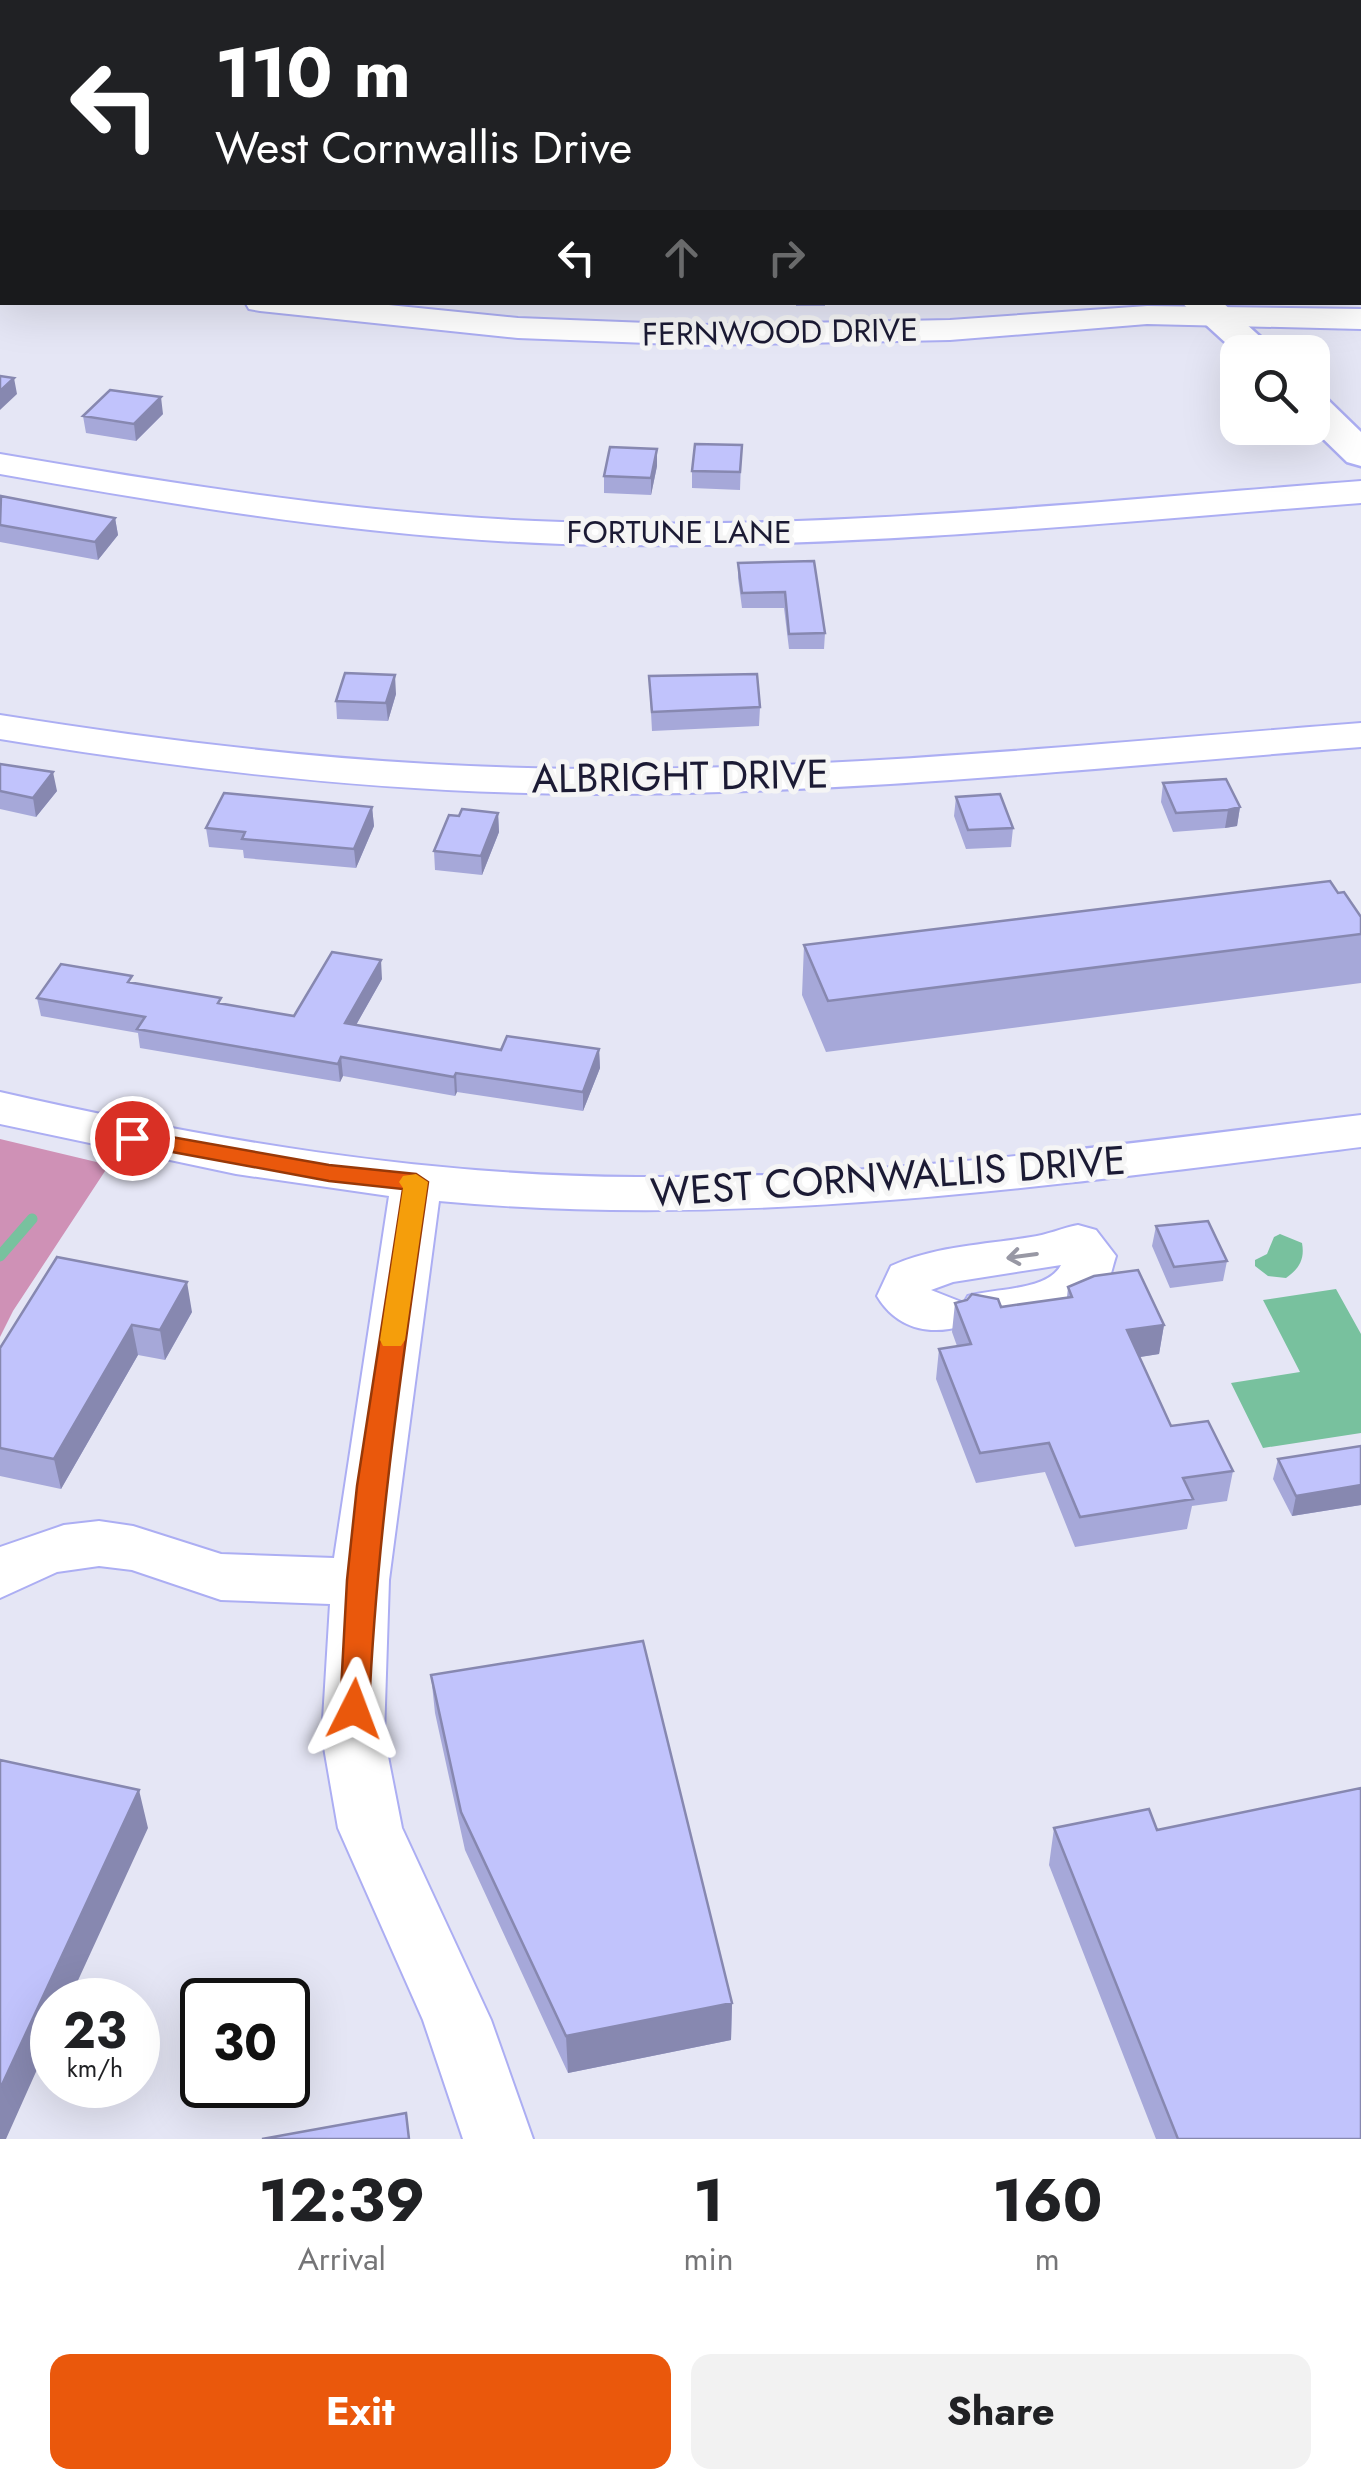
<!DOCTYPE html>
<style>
body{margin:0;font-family:Jost,sans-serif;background:#f2f2f2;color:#202124;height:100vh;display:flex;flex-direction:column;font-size:38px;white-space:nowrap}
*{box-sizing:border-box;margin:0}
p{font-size:32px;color:#757577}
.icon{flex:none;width:55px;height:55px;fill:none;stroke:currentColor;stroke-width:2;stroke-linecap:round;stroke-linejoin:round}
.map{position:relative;height:2139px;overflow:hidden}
.sheet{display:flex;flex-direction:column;background:#fff;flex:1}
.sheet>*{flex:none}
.top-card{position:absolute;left:0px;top:0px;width:1362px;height:305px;box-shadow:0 10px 40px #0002;background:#202124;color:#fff;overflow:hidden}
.fabs{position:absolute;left:1220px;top:335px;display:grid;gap:20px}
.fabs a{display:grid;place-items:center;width:110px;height:110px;border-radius:20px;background:#fff;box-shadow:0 10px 40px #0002;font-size:50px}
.speed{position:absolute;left:30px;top:1978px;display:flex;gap:20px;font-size:50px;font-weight:700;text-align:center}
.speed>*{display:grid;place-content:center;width:130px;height:130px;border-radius:50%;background:#fff;box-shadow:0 10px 40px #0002;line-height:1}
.speed small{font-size:25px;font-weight:400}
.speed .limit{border:5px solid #111;border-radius:15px;background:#fff;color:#111}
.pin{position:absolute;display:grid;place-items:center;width:85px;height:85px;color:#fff;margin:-42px;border:5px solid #fff;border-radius:50%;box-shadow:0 2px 10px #0007}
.me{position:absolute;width:110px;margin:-55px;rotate:3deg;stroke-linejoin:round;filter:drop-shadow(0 0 8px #0008)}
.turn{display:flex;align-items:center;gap:35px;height:210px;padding:0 50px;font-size:45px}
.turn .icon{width:130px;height:130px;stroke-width:2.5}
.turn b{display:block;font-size:70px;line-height:85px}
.lanes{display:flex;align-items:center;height:95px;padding:0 50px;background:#0003;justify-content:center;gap:50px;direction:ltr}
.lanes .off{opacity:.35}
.eta{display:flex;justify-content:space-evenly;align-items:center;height:170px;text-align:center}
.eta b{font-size:60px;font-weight:700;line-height:70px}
.action{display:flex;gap:20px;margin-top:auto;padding:20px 50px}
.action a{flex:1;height:115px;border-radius:20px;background:#ea580c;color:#fff;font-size:40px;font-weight:700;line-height:115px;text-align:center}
.action a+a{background:#f2f2f2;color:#202124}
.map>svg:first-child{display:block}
</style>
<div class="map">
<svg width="1361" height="2139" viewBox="0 0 1361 2139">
<rect width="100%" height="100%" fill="#e5e6f5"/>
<path fill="#cf91b6" d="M0 1139 109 1165 13 1311 0 1337Z"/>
<path fill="#78c19e" d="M1280 1234 1302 1243C1305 1259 1299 1269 1286 1278L1268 1276 1255 1266V1260L1267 1254 1274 1237Z
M1336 1289 1361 1334V1433L1263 1448 1231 1383 1300 1372 1263 1300Z"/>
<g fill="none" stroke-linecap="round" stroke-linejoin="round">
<path stroke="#78c19e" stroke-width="11" d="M0 1256 32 1219"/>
<g stroke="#acaef3" stroke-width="4">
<path id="minor" d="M1014 0H1041L1042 2H1015Z
M1292 0H1316L1317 2H1293Z
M1360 34H1361V50H1360Z
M2 184V203L0 204V185Z
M0 257H2V275H0Z
M245 302H359L518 318 700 325 950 320 1147 306 1361 309V329L1147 324 950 340 700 345 518 338 260 311 249 309Z
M0 454C186 486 373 516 562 522 829 531 1095 501 1361 481V503C1095 523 829 552 562 544 373 538 186 507 0 474Z
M0 715C194 746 389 768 585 769 845 770 1103 743 1361 723V747C1103 767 845 795 585 794 389 793 194 771 0 739Z
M0 1092C210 1140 421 1176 637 1177 880 1179 1121 1144 1361 1115V1147C1055 1185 748 1230 439 1201L389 1580 384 1736 402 1828 491 2020 533 2139H463L423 2020 338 1828 322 1736 330 1604 221 1600 132 1570 99 1566 57 1572 0 1598V1547L64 1525 99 1521 133 1526 221 1554 334 1558 389 1196 236 1174 0 1124Z
M1078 1225 1096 1230 1116 1256C1112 1268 1110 1283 1101 1293 1081 1316 991 1336 967 1319L963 1326C928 1336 896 1328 877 1296L891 1266C936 1246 983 1245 1031 1237 1047 1235 1062 1228 1078 1225ZM1061 1265C1048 1291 995 1288 968 1296L964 1303 931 1290 953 1282Z"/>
</g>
<g stroke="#acaef3" stroke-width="5">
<path id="major" d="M538 0H571L572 2H539Z
M1181 302H1222L1277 352 1238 354Z
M1312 394 1326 398 1361 432V466L1347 462 1312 428Z"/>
</g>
<use href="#minor" fill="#fff" fill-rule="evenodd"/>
<use href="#major" fill="#fff" fill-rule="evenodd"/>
</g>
<path fill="#a6a8d9" d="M802 0H941L949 2H805Z
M1047 0H1148L1152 2H1050Z
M1342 0H1361V23L1360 2H1343Z
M2 64V87L0 86V66Z
M796 302H825V306H796Z
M163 414 136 441 86 433 83 416Z
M657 449V466L651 495 604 493V476Z
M741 462 740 490 692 488V471Z
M0 497 115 518 118 535 98 560 0 542Z
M814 561 825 633 824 649H789L784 608H742L738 578V563Z
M649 676 760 707 759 726 652 731Z
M396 694 388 721 337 719 336 701Z
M0 764 57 791 36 817 0 809Z
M1163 783 1240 807 1237 826 1225 828 1173 832 1161 802Z
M956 797 1013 828 1011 847 966 849 954 816Z
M372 807 374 826 356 868 244 858 243 850 209 847 206 828Z
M498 813 499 832 482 875 435 870 434 851 459 816Z
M1338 893 1361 917V983L826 1052 802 995 804 945Z
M382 979 356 1025 501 1050 599 1049 600 1068 583 1111 457 1092 455 1096 343 1076 340 1082 140 1048 138 1033 41 1016 37 998 133 983 222 1004 294 1016Z
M1156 1226 1227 1261 1223 1281 1170 1288 1152 1246Z
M1068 1287 1164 1325 1159 1354 1139 1357 1171 1426 1233 1471 1227 1501 1192 1506 1187 1529 1075 1547 1045 1472 976 1483 936 1379 939 1349 957 1346 952 1332 955 1303 1001 1307 1067 1297Z
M192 1312 165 1360 138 1355 61 1489 0 1476V1348Z
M1361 1446V1505L1292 1516 1273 1479 1278 1459Z
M431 1675 732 2003 731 2040 568 2073 465 1850 435 1713Z
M1054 1828 1157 1830 1361 2139H1156L1049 1865Z"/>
<path fill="#8788b0" d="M11 0H26V2H8Z
M352 0H370L367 2H349Z
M2 6V22L0 23V8Z
M14 378 17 394 0 410V391Z
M161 397 163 414 136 441 134 424Z
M657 449V466L651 495V478Z
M115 518 118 535 98 560 95 542Z
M395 675 396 694 388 721 386 703Z
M53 772 57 791 36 817 33 798Z
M372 807 374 826 356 868 354 849Z
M1240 807 1237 826 1225 828 1228 810Z
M498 813 499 832 482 875 481 856Z
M381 960 382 979 347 1041 345 1023Z
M599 1049 600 1068 583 1111V1092Z
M341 1057 343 1076 340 1082 338 1064Z
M456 1073 457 1092 455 1096 454 1077Z
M187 1282 192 1312 165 1360 160 1330Z
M132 1325 138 1355 61 1489 54 1459Z
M1164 1325 1159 1354 1122 1360 1127 1330Z
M1361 1485V1505L1292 1516 1296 1496Z
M139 1790 148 1828 69 2000H52V2036L6 2139H0V2089Z
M732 2003 731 2040 568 2073 566 2036Z"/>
<path fill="#c1c3fc" stroke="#8788b0" stroke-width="2.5" d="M0 0H11L8 2H2V6L0 8Z
M310 0H352L349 2H307Z
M497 0H505L510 2H486Z
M848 0H941L949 2H855Z
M1076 0H1148L1152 2H1079Z
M0 376 14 378 0 391Z
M110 390 161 397 134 424 83 416Z
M695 444 742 445 740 472 692 471Z
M610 447 657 449 651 478 604 476Z
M1 496 115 518 95 542 0 525Z
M814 561 825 633 789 634 785 592 742 593 738 563Z
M345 673 395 675 386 703 336 701Z
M757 674 760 707 652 712 649 676Z
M0 764 53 772 33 798 0 791Z
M1226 779 1240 807 1228 810 1176 813 1163 783Z
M224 793 372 807 354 849 242 839 245 832 206 828Z
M1000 794 1013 828 968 830 956 797Z
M462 809 498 813 481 856 434 851 449 815 459 816Z
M1330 881 1338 893 1344 892 1361 917V934L828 1001 804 945Z
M332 952 381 960 345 1023 501 1050 507 1036 599 1049 583 1092 456 1073 454 1077 341 1057 338 1064 137 1029 145 1017 37 998 61 964 132 976 128 982 221 998 218 1003 294 1016Z
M1208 1221 1227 1261 1174 1267 1156 1226Z
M57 1257 187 1282 160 1330 132 1325 54 1459 0 1448V1348Z
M1138 1270 1164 1325 1127 1330 1171 1426 1208 1421 1233 1471 1183 1478 1193 1499 1080 1517 1049 1443 980 1453 939 1349 971 1344 955 1303 967 1300 972 1294 998 1299 1001 1307 1072 1297 1068 1287 1094 1276Z
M1361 1446V1485L1296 1496 1278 1459Z
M643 1641 732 2003 566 2036 461 1812 431 1675Z
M0 1760 139 1790 0 2089Z
M1361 1788V2139H1178L1054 1828 1149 1809 1157 1830Z
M406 2113 409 2139H262Z"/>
<defs><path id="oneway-shaft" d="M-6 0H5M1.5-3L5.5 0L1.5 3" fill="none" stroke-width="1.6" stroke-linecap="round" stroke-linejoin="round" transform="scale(2.5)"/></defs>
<use stroke="#9898a4" href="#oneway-shaft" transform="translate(1022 1256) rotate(172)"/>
<path fill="#ea580c" stroke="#983908" stroke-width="2.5" d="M132 1130 329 1165 416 1174 428 1182C403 1358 377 1531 369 1709L365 1717 354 1721 344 1717 340 1709 347 1580 357 1486 403 1189 329 1181 124 1143 121 1138 124 1133Z"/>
<path fill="#f59e0b" d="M416 1174 428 1182 405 1340 401 1346H383L380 1340 403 1188 399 1182 403 1176Z"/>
<g text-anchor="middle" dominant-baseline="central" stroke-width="10" stroke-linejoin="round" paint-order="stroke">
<g font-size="32" fill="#1b1a34" stroke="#f5f5f5">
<text transform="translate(780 332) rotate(-1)">FERNWOOD DRIVE</text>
<text x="679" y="532">FORTUNE LANE</text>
</g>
<g font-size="40" fill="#1b1a34" stroke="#f5f5f5">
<text transform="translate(680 776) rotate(-1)">ALBRIGHT DRIVE</text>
<text transform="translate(888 1176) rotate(-4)">WEST CORNWALLIS DRIVE</text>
</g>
</g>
</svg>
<div class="fabs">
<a><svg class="icon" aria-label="search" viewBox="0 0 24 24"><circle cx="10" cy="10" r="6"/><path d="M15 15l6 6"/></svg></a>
</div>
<div class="speed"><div>23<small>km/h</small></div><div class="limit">30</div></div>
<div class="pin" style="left:132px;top:1138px;background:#d93025"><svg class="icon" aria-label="arrive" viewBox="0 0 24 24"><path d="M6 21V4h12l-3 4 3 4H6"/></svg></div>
<svg class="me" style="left:354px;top:1709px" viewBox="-20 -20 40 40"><path d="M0-17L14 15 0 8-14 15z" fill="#ea580c" stroke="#fff" stroke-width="4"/></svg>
<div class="top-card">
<div class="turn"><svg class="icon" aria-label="left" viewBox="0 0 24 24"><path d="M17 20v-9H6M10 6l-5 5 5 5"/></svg><div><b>110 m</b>West Cornwallis Drive</div></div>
<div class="lanes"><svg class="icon" aria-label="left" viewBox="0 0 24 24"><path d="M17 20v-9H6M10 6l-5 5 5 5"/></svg><svg class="icon off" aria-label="ahead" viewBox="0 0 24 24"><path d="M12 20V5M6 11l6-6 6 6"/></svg><svg class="icon off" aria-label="right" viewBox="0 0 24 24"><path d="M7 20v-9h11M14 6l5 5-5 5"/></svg></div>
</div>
</div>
<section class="sheet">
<div class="eta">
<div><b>12:39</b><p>Arrival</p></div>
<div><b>1</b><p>min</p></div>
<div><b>160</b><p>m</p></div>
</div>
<div class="action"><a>Exit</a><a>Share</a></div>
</section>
